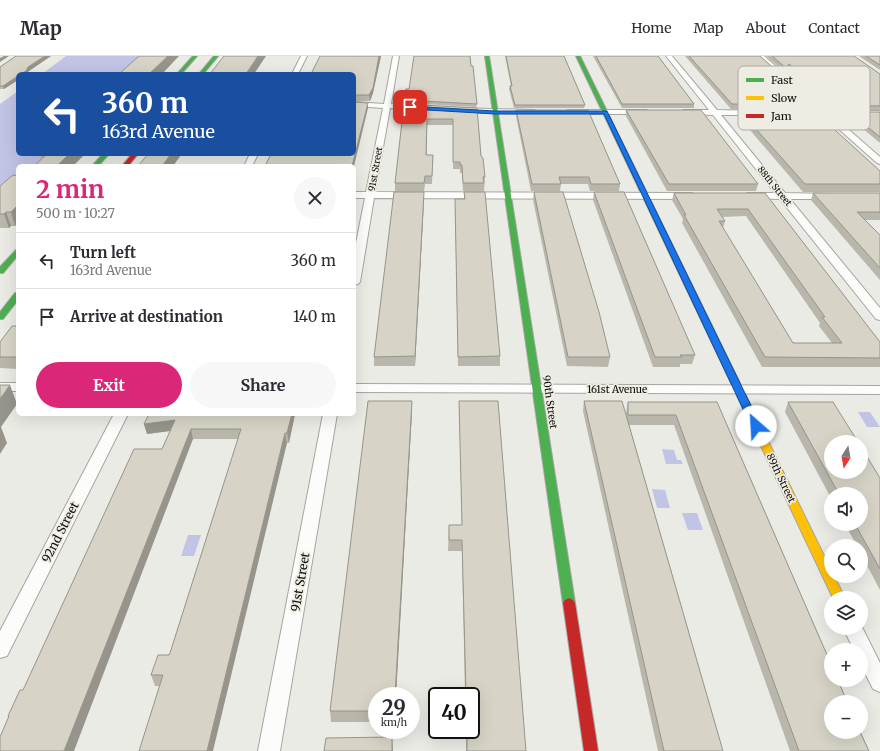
<!DOCTYPE html>
<meta charset="utf-8">
<style>
body{margin:0;font-family:Merriweather,serif;background:#f7f7f7;color:#2b2b33;height:100vh;display:flex;flex-direction:column;font-size:15px;white-space:nowrap}
*{box-sizing:border-box;margin:0}
p{font-size:13px;color:#7c7c81}
.icon{flex:none;width:22px;height:22px;fill:none;stroke:currentColor;stroke-width:2;stroke-linecap:round;stroke-linejoin:round}
.map{position:relative;flex:1;overflow:hidden}
.drawer{position:absolute;left:16px;top:108px;width:340px;height:252px;display:flex;flex-direction:column;background:#fff;border-radius:6px;box-shadow:0 4px 16px #0002}
.drawer>*{flex:none}
.guide{position:absolute;left:16px;top:16px;width:340px;height:84px;border-radius:6px;box-shadow:0 4px 16px #0002;background:#1a4fa0;color:#fff;overflow:hidden}
.needle{width:26px;rotate:191deg}
.controls{position:absolute;left:824px;top:379px;display:grid;gap:8px}
.controls a{display:grid;place-items:center;width:44px;height:44px;border-radius:50%;background:#fff;box-shadow:0 4px 16px #0002;font-size:20px}
.speed{position:absolute;left:368px;top:631px;display:flex;gap:8px;font-size:20px;font-weight:700;text-align:center}
.speed>*{display:grid;place-content:center;width:52px;height:52px;border-radius:50%;background:#fff;box-shadow:0 4px 16px #0002;line-height:1}
.speed small{font-size:10px;font-weight:400}
.speed .limit{border:2px solid #111;border-radius:6px;background:#fff;color:#111}
.pin{position:absolute;display:grid;place-items:center;width:34px;height:34px;color:#fff;margin:-17px;border-radius:8px;box-shadow:0 2px 6px #0006}
.me{position:absolute;width:44px;margin:-22px;rotate:334deg;stroke-linejoin:round;filter:drop-shadow(0 0 3px #0008)}
.turn{display:flex;align-items:center;gap:14px;height:84px;padding:0 20px;font-size:18px}
.turn .icon{width:52px;height:52px;stroke-width:2.5}
.turn b{display:block;font-size:28px;line-height:34px}
.round{display:grid;place-items:center;flex:none;width:42px;height:42px;border-radius:21px;background:#f7f7f7}
.head{display:flex;align-items:center;justify-content:space-between;height:68px;padding:0 20px}
h1{font-size:24px;font-weight:700;line-height:30px;color:#db2777}
.cta{display:flex;gap:8px;margin-top:auto;padding:8px 20px}
.cta a{flex:1;height:46px;border-radius:24px;background:#db2777;color:#fff;font-size:16px;font-weight:700;line-height:46px;text-align:center}
.cta a+a{background:#f7f7f7;color:#2b2b33}
ul{padding:0;list-style:none}
li{display:flex;align-items:center;gap:12px;height:56px;padding:0 20px;border-top:1px solid #e1e1e2}
li div{flex:1}
li b{display:block;font-size:15px}
li em{font-style:normal}
header{display:flex;align-items:center;gap:24px;box-sizing:border-box;height:56px;padding:0 20px;background:#fff;border-bottom:1px solid #e1e1e2}
header strong{font-size:19px}
nav{display:flex;gap:22px;margin-inline-start:auto;font-size:14px}
.map>svg:first-child{display:block}
</style>
<header>
<strong>Map</strong>
<nav><a>Home</a><a>Map</a><a>About</a><a>Contact</a></nav>
</header>
<div class="map">
<svg width="880" height="695" viewBox="0 0 880 695">
<rect width="100%" height="100%" fill="#ebebe6"/>
<path fill="#c1c4e5" d="M66 0H153L136 18H42Z
M18 35V98H45L41 102 43 103 36 110H18V127L0 140V48Z
M858 356H870L880 371H867Z
M662 393 674 394 677 404H681L683 408H666Z
M652 433 665 434 670 452H657Z
M682 457H697L703 474H688Z
M188 479H201L194 500H181Z"/>
<g fill="none" stroke-linecap="round" stroke-linejoin="round">
<g stroke="#a6a5a1" stroke-width="2">
<path id="street" d="M301 0H307L298 18H292Z
M393 0H399L391 48 422 50 426 52 422 54 390 52 375 136 692 137 697 140 692 143 374 142 360 226 358 228 354 229V197L365 142H354V136H366L383 52 354 50V46L384 48Z
M666 0H672L717 54 761 55 762 57 758 59H721L785 137 833 138 835 140 833 142 830 143H790L880 252V264L876 263 780 143 745 142 743 140 745 138 748 137H775L713 59 681 58 680 56 684 54H709Z
M757 0H764L827 55H880V59H832L880 101V108L877 107 823 59H793L792 57 796 55H818Z
M455 52 534 54 538 56 534 58 458 56H455Z
M567 54H646L650 56 646 58H570L566 56Z
M250 98H258L252 110H244Z
M0 327H18V335H0Z
M354 328 880 330V338L354 336Z
M114 358H128L7 600 0 602V575Z
M323 358H337L280 695H258Z
M861 569 880 607V636L873 633 861 609V594H854L843 572H861Z"/>
</g>
<g stroke="#a6a5a1" stroke-width="2">
<path id="fast" d="M193 0H197L181 18H177Z
M214 0H218L203 18H199Z
M485 0H489L575 547 573 550 569 552 565 550 563 547Z
M576 0H580L712 270 711 272H705L704 270Z
M103 98H109L98 110H92Z
M18 193V199L3 217H0V211L16 194Z
M15 237H18V244L3 263H0V256Z"/>
</g>
<g stroke="#a6a5a1" stroke-width="2">
<path id="slow" d="M705 268H711L712 270 831 514V520H834L845 542H833L704 270Z"/>
</g>
<g stroke="#a6a5a1" stroke-width="2">
<path id="jam" d="M132 98H138L128 110H122Z
M569 542 573 544 575 547 598 695H584L563 547 565 544Z"/>
</g>
<use href="#street" fill="#fcfcfb" fill-rule="evenodd"/>
<use href="#fast" fill="#4caf50" fill-rule="evenodd"/>
<use href="#slow" fill="#ffc107" fill-rule="evenodd"/>
<use href="#jam" fill="#c62828" fill-rule="evenodd"/>
</g>
<path fill="#b9b6ab" fill-rule="evenodd" d="M16 0H51L29 15 18 18V24L4 33H0V11Z
M320 0H381L373 37 370 45H354V18Z
M505 0H564L585 49 584 52H514L509 33 510 30H511Z
M593 0H658L694 48V52H622Z
M685 0H760L780 18 779 22 777 24 804 49 803 53H731Z
M766 0H854L880 18V54H839L788 12 785 16Z
M859 0H880V14Z
M471 10 477 48 476 51 405 47V44Z
M404 48 477 52 481 100 485 121 484 135H463L462 117H460V113H453V69H427V99H433L432 128H425L424 135H395V127Z
M516 54 620 128 619 135H590L588 128H561L560 135H531L516 60Z
M626 54 758 128 756 135H667L626 60Z
M739 54 880 115V136H803L738 60Z
M849 56H880V87L848 60Z
M40 98H85L42 102H41Z
M148 98H206L181 99Z
M18 120 15 170H11L9 172H0V130Z
M464 136 500 300V310H458L455 152 464 143Z
M534 136 610 301 608 311 567 310 533 144Z
M594 136 695 299 692 308H680V311H653L593 144Z
M674 137H765L880 286V311H762L682 167 683 163 672 144ZM746 160 820 267 819 270 832 287H793L723 172 725 165 722 161Z
M813 137H880V164H865L880 179V224L811 144Z
M424 144 415 310H374V301Z
M18 270V313L0 312V286Z
M459 345 526 695H466V674H471V640H465L462 495H448L449 469H462Z
M584 345 626 357 628 346H717L869 695H790L674 369H629L723 695H658L583 355Z
M788 346 880 422V534L861 498V490H857L845 468H861V438H831V442L785 356Z
M412 355 396 640H377V666H331L330 655Z
M295 358 289 387H287L159 630H155L151 619 170 597 238 383H193L9 662 8 660 23 634 162 393 170 375 147 378 144 368Z"/>
<path fill="#96948b" d="M4 0H9L0 6V2Z
M45 0H51L29 15 27 18H21L28 11Z
M168 0H179L162 18H149Z
M258 0H266L254 18H246Z
M379 0H381L373 37 370 45 369 39Z
M789 8 788 12 785 16 786 12Z
M780 18 779 22 775 27 776 23Z
M18 20V24L4 33 3 30Z
M368 47V52L354 110H352Z
M69 98H85L73 110H57Z
M171 98H181V99L173 110H162Z
M424 136V144L415 310V300Z
M18 149V167L15 170 11 156Z
M6 156 11 170 9 172 4 158Z
M10 329 17 348 1 371 7 387 0 398V343Z
M412 345V355L396 640H395Z
M292 358H295L289 387 287 377Z
M175 364 177 374 147 378 144 368Z
M191 373 193 383 74 695H64Z
M285 377 287 387 213 695H207Z
M392 681 393 695H392Z"/>
<path fill="#d7d4c7" stroke="#96948b" fill-rule="evenodd" d="M16 0H45L28 11 26 15 21 18H18V20L3 30H0V11Z
M139 0H168L149 18H119Z
M224 0H258L246 18H210Z
M320 0H379L373 32 369 39H354V18H311Z
M414 0H470L471 10H473L477 48 405 44 406 33H409Z
M506 0H564L585 49H515L510 30H512Z
M596 0H658L694 48H622Z
M689 0H760L780 18 776 23 804 49 732 48Z
M772 0H854L880 18V50L841 49 789 8 786 12Z
M866 0H880V9Z
M354 46 368 47 352 110H265L271 98H354Z
M404 48 477 52 481 100 483 102 485 121H483L484 127H463L462 109H460V106H453V63H427L426 99H433L432 120H425L424 127H395Z
M516 54H588L620 128H591L589 121H559L561 128H532Z
M626 54H701L758 128H669Z
M739 54H813L880 115V128H805Z
M849 56H880V81Z
M47 98H69L57 110H34Z
M148 98H171L162 110H138Z
M13 119 18 120V149L11 156H6L4 158H0V130Z
M394 136H424L415 300 374 301Z
M464 136H485L500 300 458 301 455 143H465Z
M534 136H563L599 256 610 301H568Z
M594 136H624L695 299H680L682 301H655Z
M674 137H765L880 286V302L765 301 684 159H686ZM717 153H748L825 261H822L842 287H793L719 165H725Z
M813 137H880V156H857L880 179V212Z
M12 270H18V301H0V286Z
M0 329H10L0 343Z
M368 345H412L395 640H377V655H330Z
M459 345H498L526 695H467V674H471V640H466L462 484H449V469H462Z
M584 345H622L723 695H664Z
M628 346H717L831 608V624H838L847 646H831V676H860L869 695H799L676 359H628Z
M788 346H833L858 386H831V416H861V391L880 422V513L855 468H861V438H839Z
M149 358H292L287 377H285L207 695H139L163 619H151L158 599H169L170 597 241 373H191L64 695H0V681L9 660H8L20 634H23L134 393H162L175 364 144 368Z
M392 681V695H324L326 682Z"/>
<path fill="#1a73e8" stroke="#114b97" d="M408 50 495 55H607L761 370 759 372H752L751 370 604 58H495L410 53Z"/>
<g text-anchor="middle" dominant-baseline="central" stroke-width="3.5" stroke-linejoin="round" paint-order="stroke">
<g font-size="9" fill="#0e0e0a" stroke="#eeece3">
<text transform="translate(375 113) rotate(-80)">91st Street</text>
<text transform="translate(775 130) rotate(51)">88th Street</text>
</g>
<g font-size="10" fill="#0e0e0a" stroke="#eeece3">
<text x="617" y="333">161st Avenue</text>
<text transform="translate(550 346) rotate(82)">90th Street</text>
<text transform="translate(781 422) rotate(64)">89th Street</text>
</g>
<g font-size="12" fill="#0e0e0a" stroke="#eeece3">
<text transform="translate(60 476) rotate(-63)">92nd Street</text>
<text transform="translate(300 526) rotate(-80)">91st Street</text>
</g>
</g>
<rect x="738" y="10" width="132" height="64" rx="6" fill="#eeece3" stroke="#aba9a2" stroke-width="1"/>
<rect x="746" y="22" width="18" height="4" fill="#4caf50"/>
<rect x="746" y="40" width="18" height="4" fill="#ffc107"/>
<rect x="746" y="58" width="18" height="4" fill="#c62828"/>
<g font-size="11" fill="#0e0e0a">
<text x="771" y="28">Fast</text>
<text x="771" y="46">Slow</text>
<text x="771" y="64">Jam</text>
</g>
</svg>
<div class="controls">
<a><svg class="needle" viewBox="-14 -14 28 28"><path d="M0-13l5 13h-10z" fill="#e53935"/><path d="M0 13l5-13h-10z" fill="#7c7c81"/></svg></a>
<a><svg class="icon" aria-label="sound" viewBox="0 0 24 24"><path d="M4 9h4l5-4v14l-5-4H4zM17 9q2 3 0 6"/></svg></a>
<a><svg class="icon" aria-label="search" viewBox="0 0 24 24"><circle cx="10" cy="10" r="6"/><path d="M15 15l6 6"/></svg></a>
<a><svg class="icon" aria-label="layers" viewBox="0 0 24 24"><path d="M12 4l9 5-9 5-9-5zM3 14l9 5 9-5"/></svg></a>
<a>+</a>
<a>−</a>
</div>
<div class="speed"><div>29<small>km/h</small></div><div class="limit">40</div></div>
<div class="pin" style="left:410px;top:51px;background:#d93025"><svg class="icon" aria-label="arrive" viewBox="0 0 24 24"><path d="M6 21V4h12l-3 4 3 4H6"/></svg></div>
<svg class="me" style="left:756px;top:370px" viewBox="-20 -20 40 40"><circle r="19" fill="#fff"/><path d="M0-13L10 11 0 6-10 11z" fill="#1a73e8"/></svg>
<div class="guide">
<div class="turn"><svg class="icon" aria-label="left" viewBox="0 0 24 24"><path d="M17 20v-9H6M10 6l-5 5 5 5"/></svg><div><b>360 m</b>163rd Avenue</div></div>
</div>
<section class="drawer">
<div class="head"><div><h1>2 min</h1><p>500 m · 10:27</p></div><a class="round"><svg class="icon" aria-label="close" viewBox="0 0 24 24"><path d="M6 6l12 12M18 6L6 18"/></svg></a></div>
<ul>
<li><svg class="icon" aria-label="left" viewBox="0 0 24 24"><path d="M17 20v-9H6M10 6l-5 5 5 5"/></svg><div><b>Turn left</b><p>163rd Avenue</p></div><em>360 m</em></li>
<li><svg class="icon" aria-label="arrive" viewBox="0 0 24 24"><path d="M6 21V4h12l-3 4 3 4H6"/></svg><div><b>Arrive at destination</b></div><em>140 m</em></li>
</ul>
<div class="cta"><a>Exit</a><a>Share</a></div>
</section>
</div>
